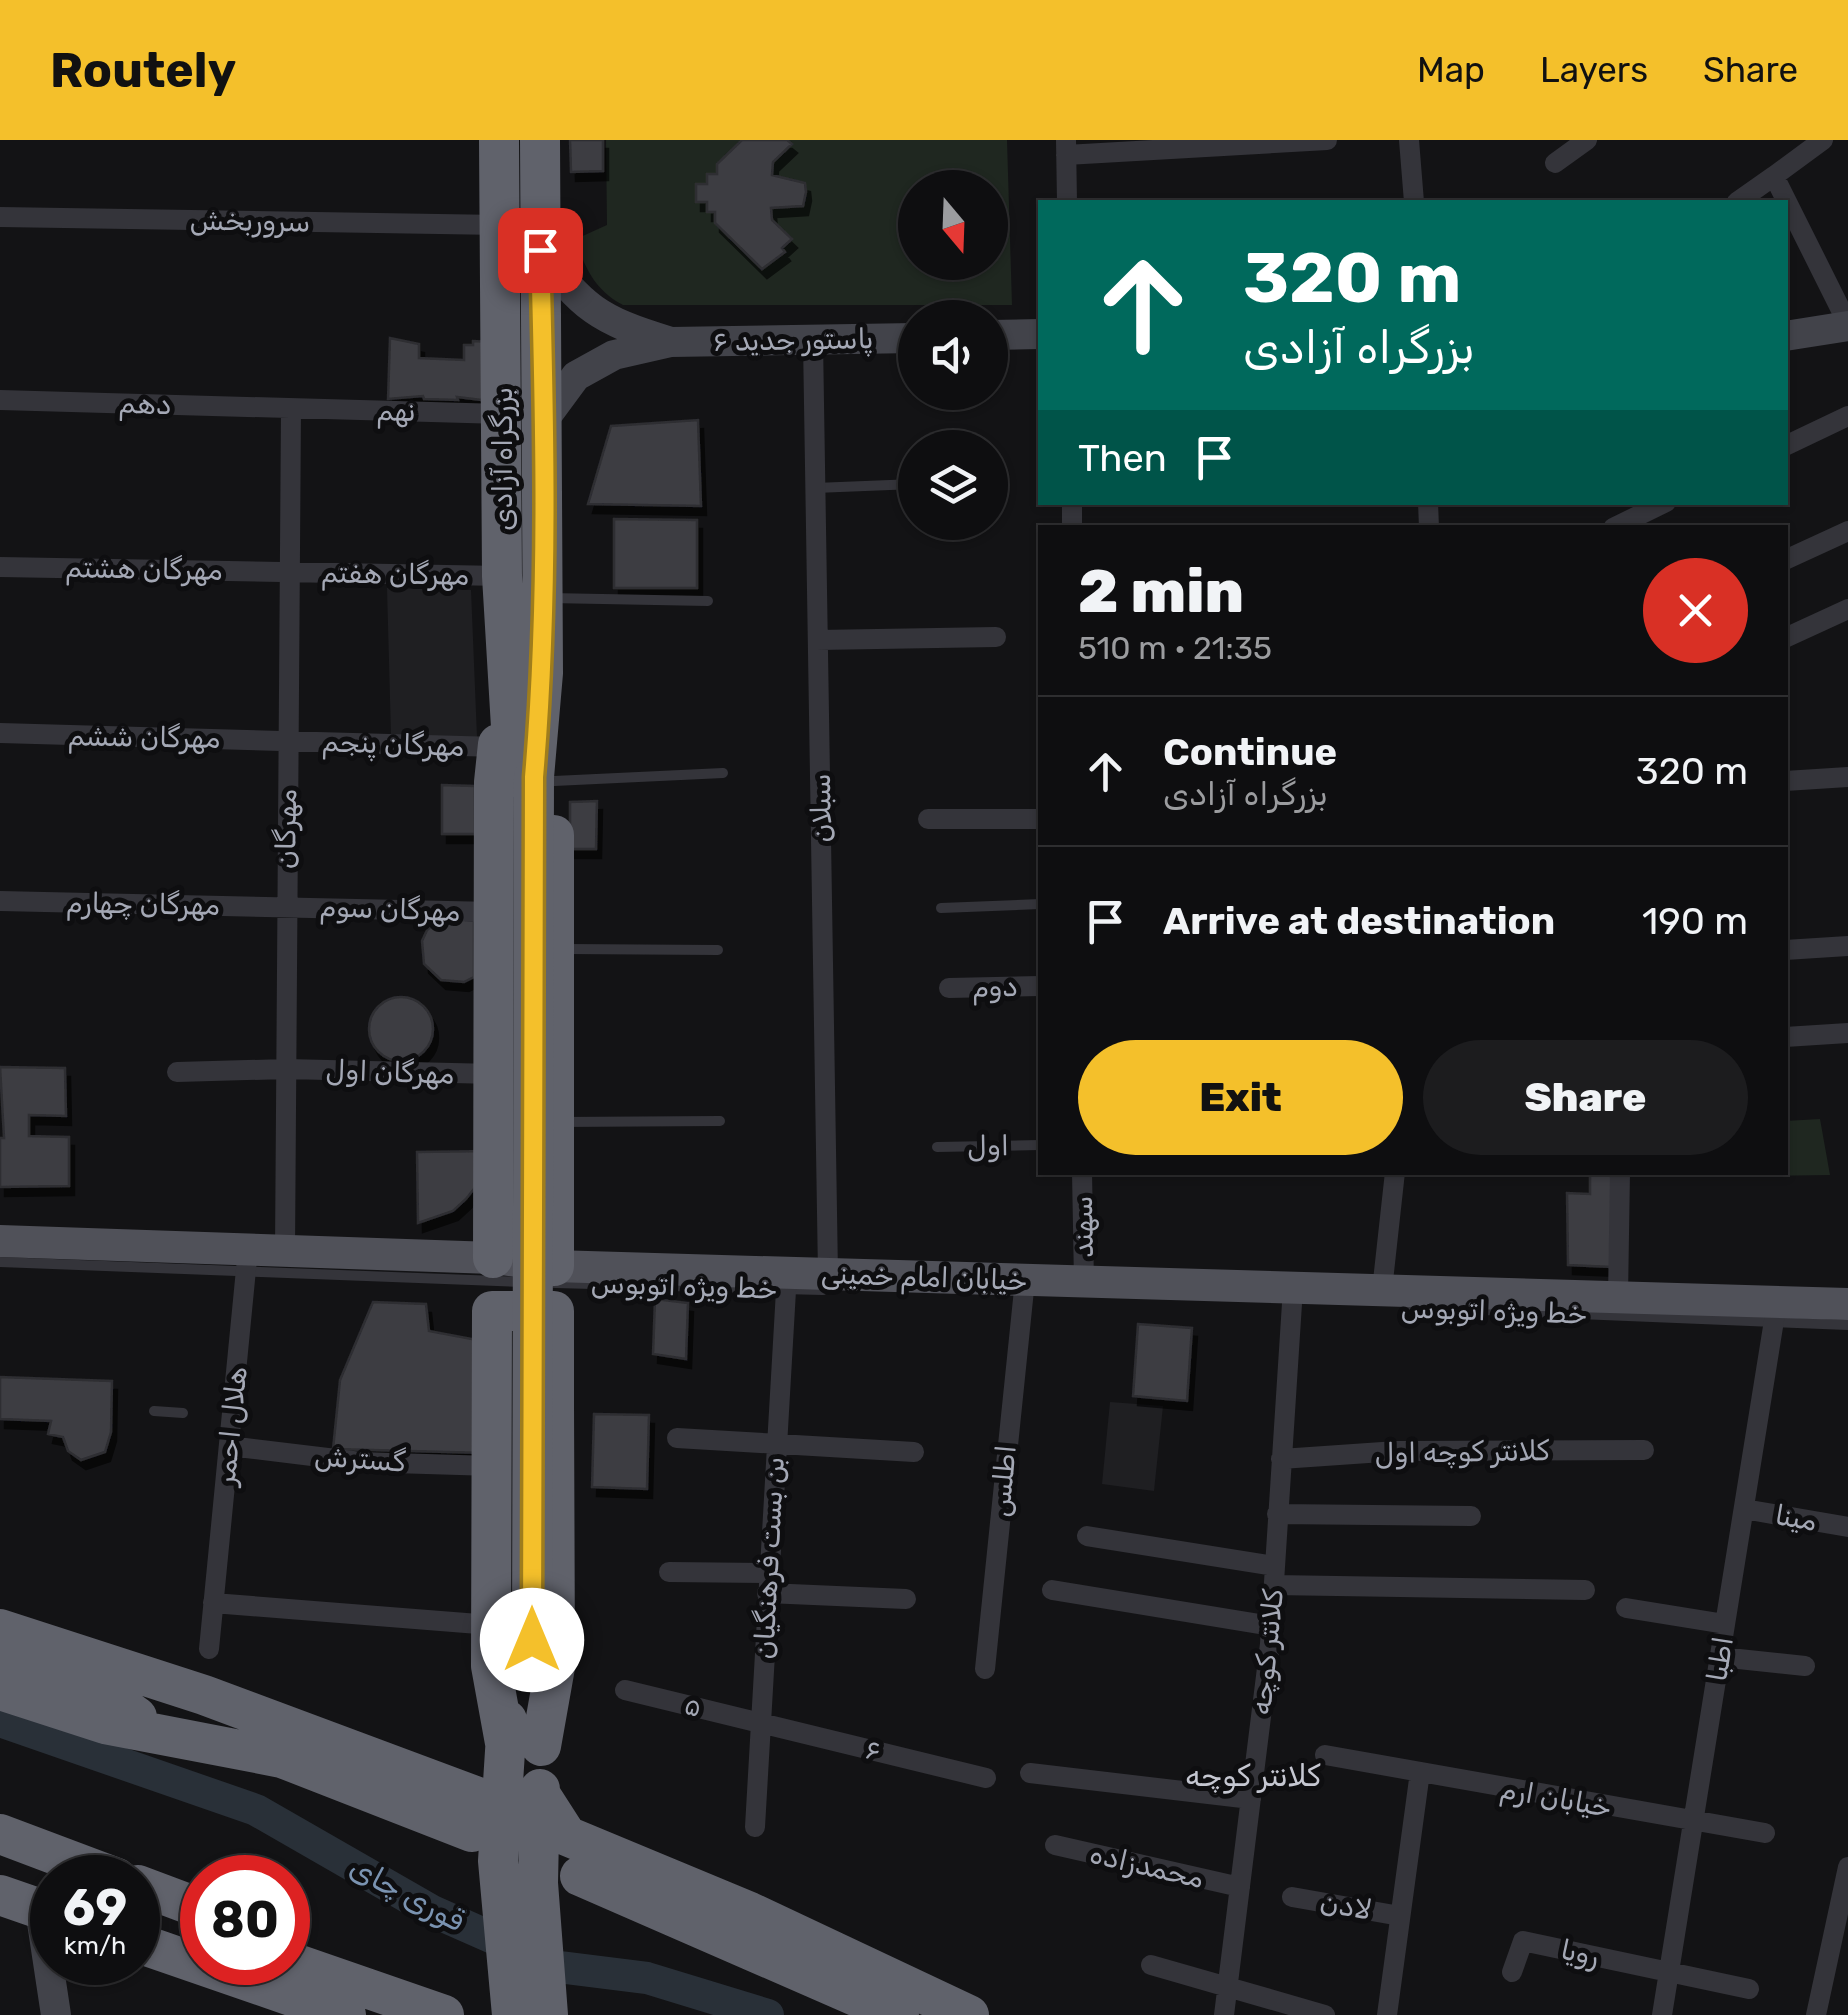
<!DOCTYPE html>
<meta charset="utf-8">
<style>
body{margin:0;font-family:Rubik,Vazirmatn,sans-serif;background:#1c1c1e;color:#f1f3f6;height:100vh;display:flex;flex-direction:column;font-size:38px;white-space:nowrap}
*{box-sizing:border-box;margin:0}
p{font-size:32px;color:#9b9c9f}
.icon{flex:none;width:55px;height:55px;fill:none;stroke:currentColor;stroke-width:2;stroke-linecap:round;stroke-linejoin:round}
.map{position:relative;flex:1;overflow:hidden}
.panel{position:absolute;left:1038px;top:385px;width:750px;height:650px;display:flex;flex-direction:column;background:#0e0e10;border-radius:0px;box-shadow:0 2px 8px #0004,0 0 0 2px #2e2e30}
.panel>*{flex:none}
.top-card{position:absolute;left:1038px;top:60px;width:750px;height:305px;border-radius:0px;box-shadow:0 2px 8px #0004,0 0 0 2px #2e2e30;background:#00695c;color:#fff;overflow:hidden}
.needle{width:65px;rotate:161deg}
.fabs{position:absolute;left:898px;top:30px;display:grid;gap:20px}
.fabs a{display:grid;place-items:center;width:110px;height:110px;border-radius:50%;background:#0e0e10;box-shadow:0 2px 8px #0004,0 0 0 2px #2e2e30;font-size:50px}
.speed{position:absolute;left:30px;top:1715px;display:flex;gap:20px;font-size:50px;font-weight:700;text-align:center}
.speed>*{display:grid;place-content:center;width:130px;height:130px;border-radius:50%;background:#0e0e10;box-shadow:0 2px 8px #0004,0 0 0 2px #2e2e30;line-height:1}
.speed small{font-size:25px;font-weight:400}
.speed .limit{border:15px solid #d22;background:#fff;color:#111}
.pin{position:absolute;display:grid;place-items:center;width:85px;height:85px;color:#fff;margin:-42px;border-radius:20px;box-shadow:0 5px 15px #0006}
.me{position:absolute;width:110px;margin:-55px;rotate:0deg;stroke-linejoin:round;filter:drop-shadow(0 0 8px #0008)}
.turn{display:flex;align-items:center;gap:35px;height:210px;padding:0 40px;font-size:45px}
.turn .icon{width:130px;height:130px;stroke-width:2.5}
.turn b{display:block;font-size:70px;line-height:85px}
.then{display:flex;align-items:center;height:95px;padding:0 40px;background:#0003;gap:20px;font-size:38px}
.round{display:grid;place-items:center;flex:none;width:105px;height:105px;border-radius:52px;background:#1c1c1e}
.summary{display:flex;align-items:center;justify-content:space-between;height:170px;padding:0 40px}
h1{font-size:60px;font-weight:800;line-height:75px}
.button{display:flex;gap:20px;margin-top:auto;padding:20px 40px}
.button a{flex:1;height:115px;border-radius:60px;background:#f4c02b;color:#111;font-size:40px;font-weight:800;line-height:115px;text-align:center}
.button a+a{background:#1c1c1e;color:#f1f3f6}
ul{padding:0;list-style:none}
li{display:flex;align-items:center;gap:30px;height:150px;padding:0 40px;border-top:2px solid #2e2e30}
li div{flex:1}
li b{display:block;font-size:38px}
li em{font-style:normal}
header{display:flex;align-items:center;gap:60px;box-sizing:border-box;height:140px;padding:0 50px;background:#f4c02b;color:#111}
header strong{font-size:48px}
nav{display:flex;gap:55px;margin-inline-start:auto;font-size:35px}
.map>svg:first-child{display:block}
</style>
<header>
<strong>Routely</strong>
<nav><a>Map</a><a>Layers</a><a>Share</a></nav>
</header>
<div class="map">
<svg width="1848" height="1875" viewBox="0 0 1848 1875">
<defs>
<filter id="shadow"><feDropShadow dx="5" dy="9" stdDeviation="0" flood-color="#0009"/></filter>
</defs>
<rect width="100%" height="100%" fill="#131315"/>
<path fill="#1f1f22" d="M387 448 471 450 477 597 391 595Z
M1110 1262 1163 1266 1154 1351 1102 1344Z"/>
<path fill="#1f2720" fill-rule="evenodd" d="M606 0H1007L1012 165H623C596 151 584 128 576 99L607 85ZM915 48H990V122H915Z
M1820 979 1830 1035 1757 1036V1033L1785 1032V981Z"/>
<g fill="none" stroke-linecap="round" stroke-linejoin="round">
<path stroke="#293038" stroke-width="32" d="M0 1581 256 1670 432 1771 559 1827 647 1838 768 1875"/>
</g>
<path fill="#3d3d42" stroke="#2d2d31" stroke-width="2.5" filter="url(#shadow)" d="M570 0H603V31L571 32Z
M742 0H787L792 4 773 22 772 35 805 43 806 52 803 66 771 68 772 80 792 99 782 108 785 112 762 129 715 83V72H707V62H696V44H707V34H717V24Z
M390 198 419 204V218L464 220V205H473V201L493 202 490 261 457 257 458 260 424 259 423 256 388 259Z
M698 280 701 366 588 364 611 286Z
M614 379 697 380V448H614Z
M442 645 475 646V694H442Z
M597 661 596 709H570V662Z
M443 777 474 781V837L464 842 441 840 424 824 422 801 427 790Z
M369 889a32 32 0 1 1 64 0a32 32 0 1 1-64 0Z
M0 927 65 928 66 976 29 975V996L69 997V1046L0 1047V998H4Z
M488 1011 477 1045 466 1059 453 1071 418 1083 417 1012Z
M1590 1035 1614 1036 1611 1127 1568 1125 1567 1053 1590 1054Z
M655 1159 688 1163 686 1219 653 1214Z
M373 1162 426 1164 429 1191 488 1202 485 1313 333 1309 340 1240Z
M1138 1184 1192 1188 1187 1261 1133 1256Z
M0 1237 112 1241 111 1292 105 1312 81 1320 68 1311 63 1297 48 1294 51 1281 0 1279Z
M594 1274 649 1275 647 1349 592 1347Z"/>
<g fill="none" stroke-linecap="round" stroke-linejoin="round">
<path stroke="#34343a" stroke-width="10" d="M815 348 915 344
M549 458 708 461
M554 641 723 633
M941 768 1040 764
M565 809 718 810
M560 982 720 981
M937 1007 1040 1005
M0 1122 523 1142
M555 1143 823 1150
M1409 1167 1848 1185
M154 1271 183 1273"/>
<path stroke="#34343a" stroke-width="20" d="M1066 0 1067 62
M1409 0 1414 62
M1066 15 1327 0
M1555 23 1587 0
M1774 36 1823 0
M1737 62 1774 36 1848 184
M0 77 500 85
M813 201 828 1134
M0 260 502 274
M1785 306 1848 276
M1072 362V388
M1428 362 1429 388
M1613 388 1666 362
M1785 420 1848 391
M0 427 502 436
M1785 498 1848 469
M818 500 996 497
M0 593 498 607
M1785 641 1848 637
M928 679H1040
M0 761 494 772
M1785 810 1848 806
M949 848 1040 846
M1785 897 1848 893
M177 932 286 929 494 934
M1082 1032 1084 1142
M285 1110 291 269
M1382 1150 1395 1032
M1618 1157 1620 1032
M677 1298 914 1312
M229 1306 361 1322 492 1326
M1281 1319 1397 1311 1644 1310
M1744 1369 1848 1387
M1277 1374 1471 1376
M1087 1396 1275 1426
M669 1432 768 1433
M1274 1445 1585 1450
M1052 1450 1271 1486
M767 1453 906 1459
M213 1463 491 1485
M1626 1468 1725 1484
M209 1509 248 1109
M1720 1517 1805 1526
M985 1529 1025 1140
M625 1550 986 1638
M1325 1615 1765 1693
M1030 1633 1251 1659
M755 1687 787 1133
M1055 1705 1240 1747
M1292 1757 1400 1776
M1151 1825 1325 1875
M1512 1832 1523 1801 1749 1849
M1224 1875 1270 1504 1293 1148
M1387 1875 1420 1632
M1662 1875 1777 1162
M1816 1875 1848 1727"/>
<path stroke="#42434a" stroke-width="30" d="M540 110C582 168 599 180 668 201
M990 195 1040 194
M1785 196 1848 186
M545 278 576 236 614 215 671 202 915 198
M40 1769 56 1875"/>
<path stroke="#505159" stroke-width="32" d="M0 1101 493 1118 554 1126 1848 1164"/>
<path stroke="#60626b" stroke-width="40" d="M499 0 502 436 514 637
M534 637 543 533 540 0
M554 695V1126
M493 1118 494 642 498 604
M0 1489 204 1555 502 1666
M0 1517 108 1556 137 1577
M0 1550 105 1584 282 1618 472 1692
M507 1580 498 1721 512 1875
M505 1603 491 1526 492 1171H554V1263
M541 1606 555 1527 554 1263 550 1249 541 1241
M540 1649 538 1743 548 1875
M540 1654 567 1696 750 1772 969 1875
M0 1694 117 1738
M580 1736 899 1875
M138 1745 202 1769
M0 1755 52 1773
M138 1803 346 1875
M288 1821 444 1875"/>
<path stroke="#60626b" stroke-width="40" d="M532 1500 534 637"/>
</g>
<g fill="none" stroke-linecap="round" stroke-linejoin="round">
<g stroke="#9f7d1c" stroke-width="25">
<path id="route" d="M532 1500 534 637C549 462 545 286 540 110"/>
</g>
<use href="#route" stroke="#f4c02b" stroke-width="18"/>
</g>
<g text-anchor="middle" dominant-baseline="central" stroke-width="10" stroke-linejoin="round" paint-order="stroke">
<g font-size="28" fill="#a4a8b5" stroke="#0e0e10">
<text transform="translate(250 81) rotate(1)">سروربخش</text>
<text transform="translate(793 200) rotate(-1)">پاستور جدید ۶</text>
<text transform="translate(145 264) rotate(2)">دهم</text>
<text transform="translate(396 271) rotate(1)">نهم</text>
<text transform="translate(502 319) rotate(-90)">بزرگراه آزادی</text>
<text transform="translate(144 429) rotate(1)">مهرگان هشتم</text>
<text transform="translate(395 434) rotate(1)">مهرگان هفتم</text>
<text transform="translate(144 597) rotate(1)">مهرگان ششم</text>
<text transform="translate(393 604) rotate(2)">مهرگان پنجم</text>
<text transform="translate(821 668) rotate(-91)">سبلان</text>
<text transform="translate(286 689) rotate(-89)">مهرگان</text>
<text transform="translate(143 764) rotate(1)">مهرگان چهارم</text>
<text transform="translate(390 769) rotate(2)">مهرگان سوم</text>
<text transform="translate(995 847) rotate(-1)">دوم</text>
<text transform="translate(390 932) rotate(2)">مهرگان اول</text>
<text transform="translate(988 1006) rotate(-1)">اول</text>
<text transform="translate(1083 1087) rotate(-91)">سهند</text>
<text transform="translate(924 1137) rotate(2)">خیابان امام خمینی</text>
<text transform="translate(684 1146) rotate(2)">خط ویژه اتوبوس</text>
<text transform="translate(1494 1171) rotate(2)">خط ویژه اتوبوس</text>
<text transform="translate(231 1286) rotate(-84)">هلال احمر</text>
<text transform="translate(1462 1312) rotate(-1)">کلانتر کوچه اول</text>
<text transform="translate(360 1319) rotate(4)">گسترش</text>
<text transform="translate(1003 1341) rotate(-85)">اطلس</text>
<text transform="translate(1796 1378) rotate(10)">مینا</text>
<text transform="translate(769 1418) rotate(-87)">بن بست فرهنگیان</text>
<text transform="translate(1267 1512) rotate(-84)">کلانتر کوچه</text>
<text transform="translate(1720 1519) rotate(-81)">اطبا</text>
<text transform="translate(693 1566) rotate(14)">۵</text>
<text transform="translate(873 1610) rotate(14)">۶</text>
<text transform="translate(1556 1658) rotate(10)">خیابان ارم</text>
<text transform="translate(1147 1726) rotate(13)">محمدزاده</text>
<text transform="translate(1346 1766) rotate(10)">لادن</text>
<text transform="translate(1580 1813) rotate(12)">رویا</text>
</g>
<g font-size="30" fill="#c5c7d1" stroke="#0e0e10">
<text x="1253" y="1636">کلانتر کوچه</text>
</g>
<g font-size="30" font-style="italic" fill="#7a93b1" stroke="#0e0e10">
<text transform="translate(407 1754) rotate(28)">قوری چای</text>
</g>
</g>
</svg>
<div class="fabs">
<a><svg class="needle" viewBox="-14 -14 28 28"><path d="M0-13l5 13h-10z" fill="#e53935"/><path d="M0 13l5-13h-10z" fill="#9b9c9f"/></svg></a>
<a><svg class="icon" aria-label="sound" viewBox="0 0 24 24"><path d="M4 9h4l5-4v14l-5-4H4zM17 9q2 3 0 6"/></svg></a>
<a><svg class="icon" aria-label="layers" viewBox="0 0 24 24"><path d="M12 4l9 5-9 5-9-5zM3 14l9 5 9-5"/></svg></a>
</div>
<div class="speed"><div>69<small>km/h</small></div><div class="limit">80</div></div>
<div class="pin" style="left:540px;top:110px;background:#d93025"><svg class="icon" aria-label="arrive" viewBox="0 0 24 24"><path d="M6 21V4h12l-3 4 3 4H6"/></svg></div>
<svg class="me" style="left:532px;top:1500px" viewBox="-20 -20 40 40"><circle r="19" fill="#fff"/><path d="M0-13L10 11 0 6-10 11z" fill="#f4c02b"/></svg>
<div class="top-card">
<div class="turn"><svg class="icon" aria-label="ahead" viewBox="0 0 24 24"><path d="M12 20V5M6 11l6-6 6 6"/></svg><div><b>320 m</b>بزرگراه آزادی</div></div>
<div class="then">Then<svg class="icon" aria-label="arrive" viewBox="0 0 24 24"><path d="M6 21V4h12l-3 4 3 4H6"/></svg></div>
</div>
<section class="panel">
<div class="summary"><div><h1>2 min</h1><p>510 m · 21:35</p></div><a class="round" style="background:#d93025;color:#fff"><svg class="icon" aria-label="close" viewBox="0 0 24 24"><path d="M6 6l12 12M18 6L6 18"/></svg></a></div>
<ul>
<li><svg class="icon" aria-label="ahead" viewBox="0 0 24 24"><path d="M12 20V5M6 11l6-6 6 6"/></svg><div><b>Continue</b><p>بزرگراه آزادی</p></div><em>320 m</em></li>
<li><svg class="icon" aria-label="arrive" viewBox="0 0 24 24"><path d="M6 21V4h12l-3 4 3 4H6"/></svg><div><b>Arrive at destination</b></div><em>190 m</em></li>
</ul>
<div class="button"><a>Exit</a><a>Share</a></div>
</section>
</div>
